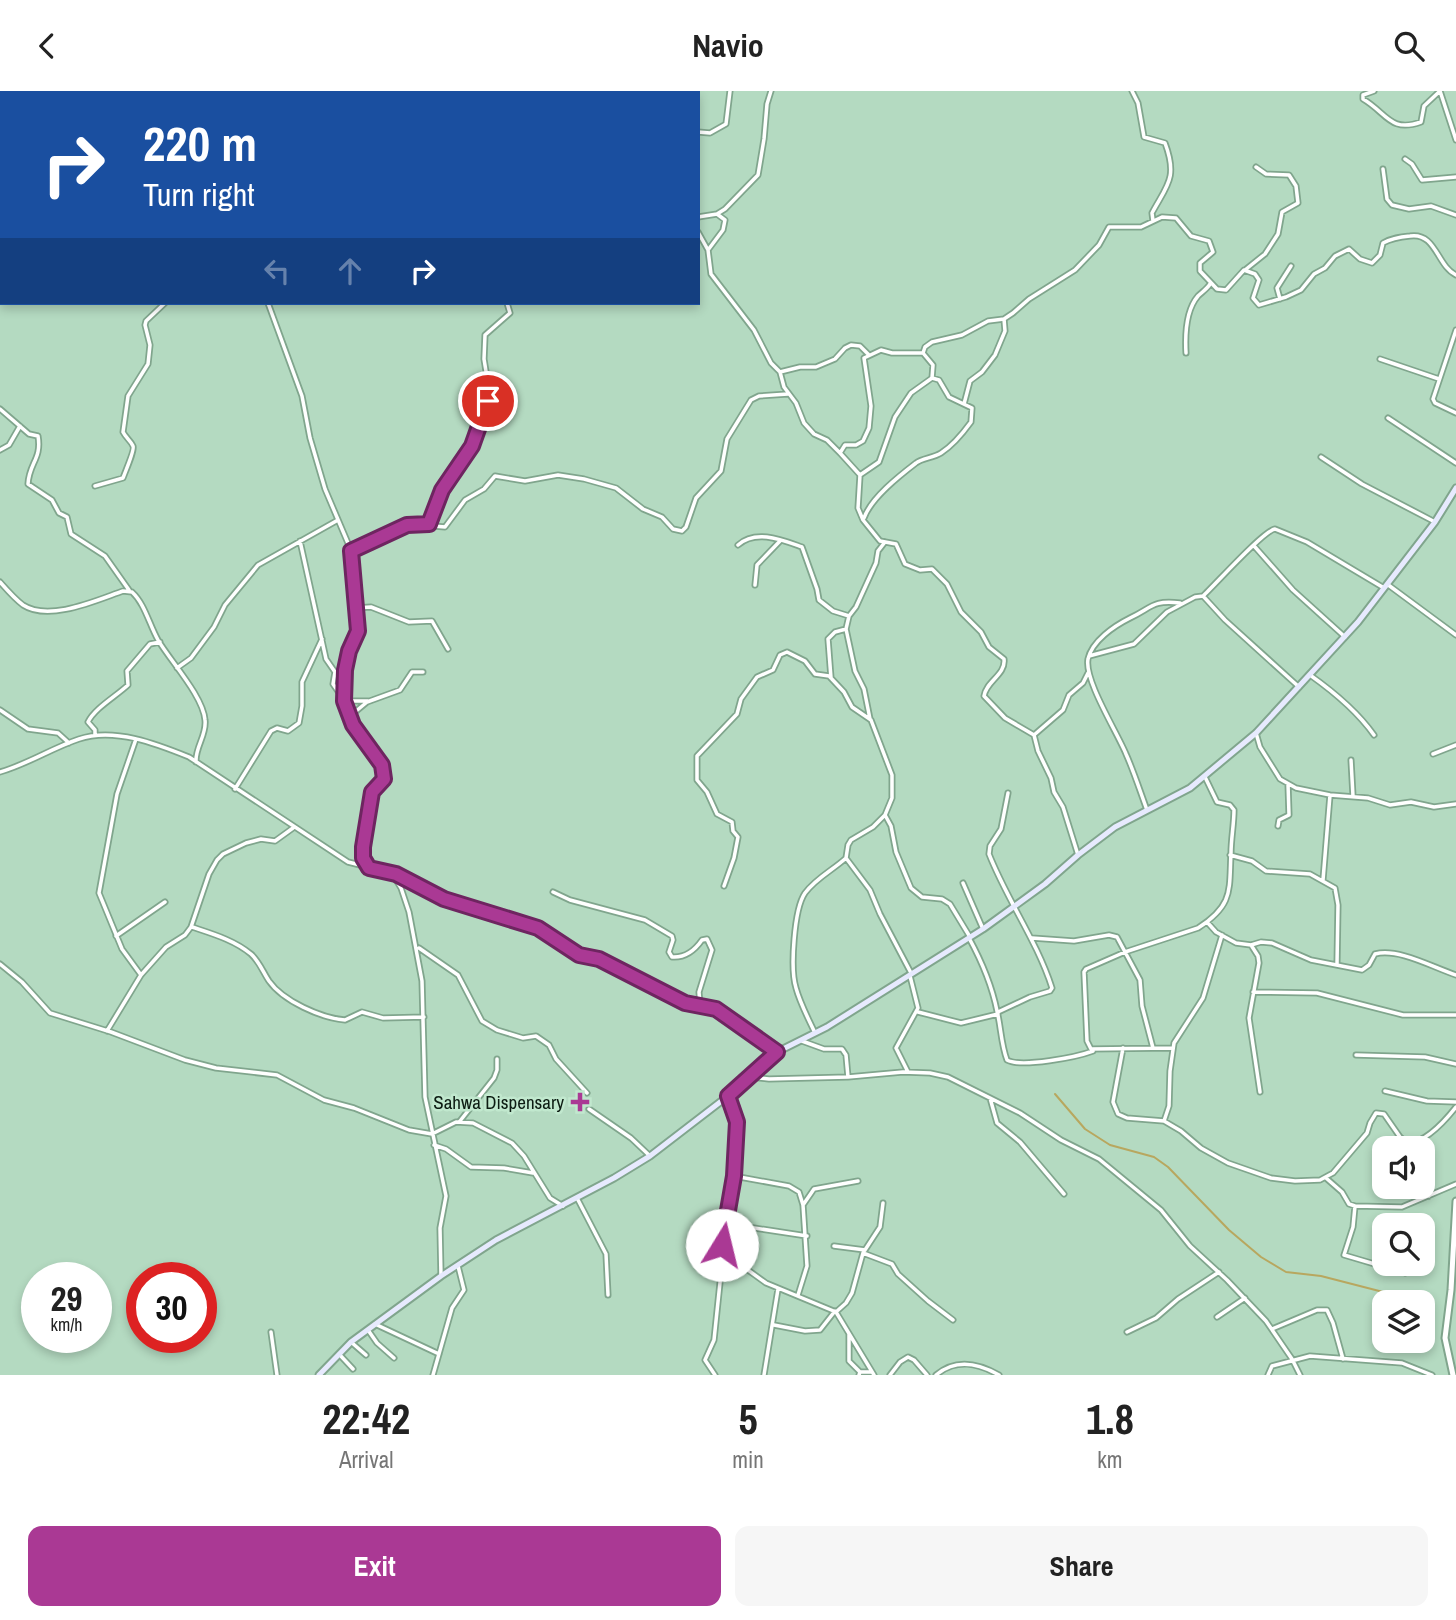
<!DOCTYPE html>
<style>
body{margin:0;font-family:"Archivo Narrow",sans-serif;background:#f6f6f6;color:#222;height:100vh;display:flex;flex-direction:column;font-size:26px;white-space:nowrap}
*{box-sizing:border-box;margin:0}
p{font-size:23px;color:#767676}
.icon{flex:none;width:38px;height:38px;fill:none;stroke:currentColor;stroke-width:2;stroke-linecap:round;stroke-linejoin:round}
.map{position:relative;height:1284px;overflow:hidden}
.details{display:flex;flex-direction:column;background:#fff;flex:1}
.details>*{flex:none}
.top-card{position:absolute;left:0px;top:0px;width:700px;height:214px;box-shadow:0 4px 10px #0003;background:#1a4fa0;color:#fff;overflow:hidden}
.tools{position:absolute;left:1372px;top:1045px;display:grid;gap:14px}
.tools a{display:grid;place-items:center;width:63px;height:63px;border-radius:14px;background:#fff;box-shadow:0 4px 10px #0003;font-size:35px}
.speed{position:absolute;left:21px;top:1171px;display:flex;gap:14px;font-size:35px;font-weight:700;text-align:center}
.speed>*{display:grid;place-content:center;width:91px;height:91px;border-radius:50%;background:#fff;box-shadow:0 4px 10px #0003;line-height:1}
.speed small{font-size:18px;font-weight:400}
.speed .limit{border:10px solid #d22;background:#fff;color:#111}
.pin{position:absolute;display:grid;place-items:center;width:60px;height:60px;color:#fff;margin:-30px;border:4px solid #fff;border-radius:50%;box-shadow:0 2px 7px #0007}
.me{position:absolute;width:77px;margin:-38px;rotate:9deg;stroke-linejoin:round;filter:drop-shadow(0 0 5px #0008)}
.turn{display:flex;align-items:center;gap:24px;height:147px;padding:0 28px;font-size:32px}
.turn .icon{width:91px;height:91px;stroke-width:2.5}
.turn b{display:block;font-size:49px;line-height:60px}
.lanes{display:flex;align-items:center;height:66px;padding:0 28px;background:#0003;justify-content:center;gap:35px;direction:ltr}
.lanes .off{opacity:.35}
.eta{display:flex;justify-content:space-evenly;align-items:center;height:119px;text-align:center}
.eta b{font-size:42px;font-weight:800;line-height:49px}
.button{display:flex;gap:14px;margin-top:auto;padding:14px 28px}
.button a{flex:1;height:80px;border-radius:14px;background:#aa3994;color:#fff;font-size:28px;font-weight:800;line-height:80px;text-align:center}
.button a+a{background:#f6f6f6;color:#222}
header{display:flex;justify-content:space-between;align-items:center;height:91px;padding:0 28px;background:#fff;font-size:32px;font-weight:800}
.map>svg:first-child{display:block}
</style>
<header><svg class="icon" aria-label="back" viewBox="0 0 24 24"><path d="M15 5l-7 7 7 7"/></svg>Navio<svg class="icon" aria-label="search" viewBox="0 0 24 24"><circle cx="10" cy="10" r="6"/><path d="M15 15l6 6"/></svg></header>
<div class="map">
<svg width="1456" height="1284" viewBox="0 0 1456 1284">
<rect width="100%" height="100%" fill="#b4dac1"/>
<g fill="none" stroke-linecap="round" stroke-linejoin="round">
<path stroke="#b8a75f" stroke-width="2" d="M1055 1003 1085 1038 1110 1054 1154 1066 1168 1076 1229 1139 1261 1166 1286 1181 1321 1185 1387 1202"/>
<g stroke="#80a58d" stroke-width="7">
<path id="minor" d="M33 0 34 2
M1132 0 1138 12 1144 46 1165 52C1178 87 1167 94 1152 122L1153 130
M1374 0 1363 4V8C1387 22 1390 42 1421 31L1424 15 1440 0
M1440 0 1456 49
M106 2 107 0
M175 2V0
M661 2 662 0
M698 41 710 42 726 33 730 0
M1405 68 1412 73 1422 89 1456 86
M1383 78 1387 108 1392 114 1409 118 1431 115 1456 124
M0 79 2 77
M698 126 717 123 725 118 758 84 764 48 767 13 771 0
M698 141 708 159 711 183 754 239 771 272 780 281 784 296 796 312 804 332 814 343 827 349 840 362
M708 159 723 139 725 129 717 123
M1245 179 1265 163 1278 143 1282 121 1298 112 1296 95 1289 84 1266 83 1256 76
M1280 208 1277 197 1291 175
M268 212 302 305 310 347 325 398 353 464 358 540 349 560 345 579 343 607 353 634 382 675 384 688 372 701 364 756 363 767 368 775
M1456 239 1433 308 1435 312 1456 322
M1186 262C1185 244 1186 219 1198 205 1202 201 1207 198 1210 193
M1380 268 1439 288
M780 281 800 276H816L835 268 845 257 851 254 860 255 869 264
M964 313 970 290 982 281 995 264 1005 240 1004 228
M0 318 29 343 38 345C42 368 29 372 28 393L52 409 59 422 67 426 71 443 105 465 129 499
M1388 327 1456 372
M0 359 9 354 20 335
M1321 366 1362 393 1435 431
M860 384 840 362 845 354H856L863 350 869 337 871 315 864 267 881 259 892 262H923
M95 395 123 387C125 381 135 359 133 355 131 350 126 347 123 341L128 305 148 273 150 254 145 234 146 230 165 212
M864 427C871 407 899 385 916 372 922 367 933 367 941 362 952 355 963 342 971 331L972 317 949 306 939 289 932 287
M429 434 442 399 472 355 490 305 484 268 485 244 510 222 507 212
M300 450 326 568 335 581 333 593 342 606
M738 454C756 438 782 449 802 456L817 498 819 509 833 520 849 525
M1255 456 1293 499 1345 546
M352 460 410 433 445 436 465 409 484 398 495 385 525 390 558 384 584 388 616 397 643 418 662 426 673 438 682 440 686 436 696 407 721 380 727 348 751 309 759 305 788 303
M0 491C7 499 15 508 23 514 49 531 97 509 123 500L132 501C145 513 149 533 158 549 171 571 203 605 205 629 207 644 195 656 196 671
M1387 493 1456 544
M755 494 757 474 780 450
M1203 505C1215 494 1264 439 1275 438L1307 451 1384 497
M355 517 371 516 409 531 432 530 448 558
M1089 565 1134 553 1167 521 1195 506 1203 505 1225 529 1299 596
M177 577 191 567 214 536 225 514 258 474 338 429
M1310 584C1334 601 1357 620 1374 644
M831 587 828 548 835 541 846 538
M344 610H368
M0 619 28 638 58 642 69 652
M349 626 367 611 400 599 412 581H423
M870 628 864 598 855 580 846 538 849 525 856 516 876 472 878 460 885 451
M1256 642 1260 656 1280 688 1296 697 1330 704 1368 707 1390 714 1411 711 1434 716 1456 713
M95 644V639L88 631C95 617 115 606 128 594L127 580 150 553 160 551
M1034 644 1063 619 1069 604 1083 592 1088 582
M136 648 117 703 99 802 122 858 141 884
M1433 663 1456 654
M1351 669 1353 705
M0 681C28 673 52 657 79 648 114 636 157 653 189 666L348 771 396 783 444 809 538 837 579 864 599 868 685 912 716 918 777 961
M235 698 271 640 277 637 288 640 299 632 302 615V591L322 548
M1147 719C1140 700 1134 681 1126 663 1117 641 1084 589 1088 568 1092 550 1114 535 1130 527 1153 516 1152 509 1180 512
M885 724 891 735 896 761 911 797 922 806 942 808 950 813 970 846
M1278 735 1279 729 1289 724 1288 693
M1078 764 1063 716 1054 701 1051 687 1038 660 1034 644 1005 627 984 605C986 590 1006 584 1004 568L989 556 981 541 961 521 947 493 932 478 920 479 905 473 896 453 880 450 863 429 858 417 860 384 879 371 895 326 911 302 932 287 933 274 923 262 925 256 932 251 962 244 988 230 1004 228 1013 222 1029 208 1075 179 1099 154 1109 136H1141L1162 126 1176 127 1191 145 1209 150 1213 161 1200 172V180L1217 198 1226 199 1244 179 1255 183 1259 189 1253 207 1259 214 1286 206 1301 199 1314 183 1325 177 1335 165 1349 158 1360 168 1372 172 1380 164 1383 152C1392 147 1400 146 1410 145 1436 141 1437 175 1456 184
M1230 764 1252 770 1266 780 1310 783 1335 797 1338 814 1337 873
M392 782 401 797 409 821 422 890 425 1006 446 1105 440 1137 441 1185
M1323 789 1330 704
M963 792 983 838
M724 795 734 767 738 746 733 740 732 731 717 723 707 701 697 689V665L737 623 741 608 757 586 773 579 780 564 787 561 805 570 815 583 829 585 844 601 852 616 871 629 892 684V707L885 724 873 736 851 749 848 754 846 767 870 799 880 823 911 882
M553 801 570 809 645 829 672 845 673 849 669 861 672 866C685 867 695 859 702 849L707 848 712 859 699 901 700 914
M1207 831 1216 841 1236 852 1251 854 1261 851 1272 852 1311 869 1362 879 1369 874 1375 863C1399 857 1432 876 1456 884
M192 836C213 843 234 849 251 863 259 870 263 881 269 890 283 910 321 927 345 929L362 921 383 927 424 926
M116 845 165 811
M969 847C981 869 992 895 997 920 1001 936 1001 953 1007 969 1021 977 1077 966 1093 960
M1032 847 1074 850 1109 844 1117 846 1140 889 1142 915 1153 957
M1251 854 1258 865 1259 872 1249 927 1260 1001
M419 857 458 884 482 930 497 939 523 947 536 945 549 954 556 968 587 1002
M0 873 22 891 50 922 111 941 185 969 216 977 277 984 324 1009 354 1017 409 1039 432 1043 456 1031 473 1032 512 1052 524 1065 550 1107 563 1115
M1253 901 1317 902 1403 924H1456
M918 921 961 932 998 923
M998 921 1030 906 1050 900 1052 897C1037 850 1007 809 989 763L990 755 1001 738 1008 702
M107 940 141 884 166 856 185 844 191 836 209 783 217 769 223 763 246 752 261 748 275 750 293 737
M815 942C808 927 800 912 796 897 790 878 794 818 805 802 816 787 833 779 846 767
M802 950 824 958H842L846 964 848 986
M1123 957 1113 1011 1118 1023 1127 1027 1164 1030 1181 1040 1201 1057 1228 1072 1271 1087 1295 1090 1320 1089 1333 1082 1367 1042 1370 1032 1376 1022 1384 1023 1400 1046 1408 1053C1427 1050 1445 1030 1456 1016
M1173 957 1091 958 1087 950 1084 881 1086 878 1125 861 1198 837C1234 814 1229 799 1231 762 1231 748 1234 733 1234 719L1230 714 1217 711 1205 686
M1356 964 1425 966 1456 973
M908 981 896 957 918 917 910 885
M751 986 769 988 848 986 903 981 930 982 948 986 1020 1022 1061 1049 1099 1068 1161 1119 1190 1155 1227 1189 1266 1230 1292 1268 1300 1284
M1385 1000 1427 1010 1456 1011
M728 1005 737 1031 734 1085 725 1128 721 1154 723 1161 766 1192 836 1221 874 1284
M990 1007 997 1032 1020 1051 1064 1103
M589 1018 631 1047 650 1065
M460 1030 494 987 497 979V968
M1164 1030 1169 1015 1170 980 1174 952 1203 907 1222 844
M434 1054 446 1058 471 1076 504 1077 533 1082
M734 1085 789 1095 799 1101 803 1114 807 1175 798 1204
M1326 1087 1342 1101 1349 1113 1355 1115 1402 1116 1456 1093
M1423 1093 1429 1105
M577 1107 606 1163 608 1204
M803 1114 814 1098 858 1090
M1355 1115 1353 1136 1344 1164 1405 1182
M725 1128 735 1134 807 1145
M834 1155 865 1159
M863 1162 892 1173 898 1183 928 1210 953 1229
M836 1221 846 1212 852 1202 863 1162 880 1136 883 1112
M1217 1226 1245 1207
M375 1233 439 1263
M774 1234 805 1240 820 1239 835 1220
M1272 1238 1317 1219H1327L1333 1232 1343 1268
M368 1239 377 1252 394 1267
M271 1241 277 1284
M1127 1241 1156 1227 1178 1208 1219 1181
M849 1243V1270L860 1281
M351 1251 366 1264
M339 1263 353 1278
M433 1284 452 1217 464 1199 458 1175
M715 1284 705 1269 714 1249 723 1163
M764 1284 778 1198
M859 1284 860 1281H872
M890 1284 900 1271 908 1266 914 1269 927 1284
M936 1284C956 1267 978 1272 999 1284
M1268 1284 1272 1275 1310 1265 1402 1272 1432 1284"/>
</g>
<g stroke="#80a58d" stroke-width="9">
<path id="tertiary" d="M1453 1284 1445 1247 1451 1199 1456 1110"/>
</g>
<g stroke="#80a58d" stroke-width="9">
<path id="secondary" d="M319 1284 351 1251 441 1185 496 1149 614 1087 650 1065 728 1005 777 961 827 936 983 838 1045 793 1078 764 1115 736 1190 697 1256 642 1358 531 1435 431 1456 397"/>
</g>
<use href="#minor" stroke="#fff" stroke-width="3.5"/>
<use href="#tertiary" stroke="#fff" stroke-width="5"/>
<use href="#secondary" stroke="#e7eafe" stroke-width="5"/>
</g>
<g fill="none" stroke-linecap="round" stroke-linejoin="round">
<g stroke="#6e2560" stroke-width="18">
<path id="route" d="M488 310 472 355 442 399 429 433 407 434 351 460 358 540 349 560 345 579 344 610 353 634 382 674 384 688 372 701 363 756V767L369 777 396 783 444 808 538 837 579 864 599 868 685 912 716 918 777 961 728 1005 737 1031 734 1085 722 1154"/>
</g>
<use href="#route" stroke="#aa3994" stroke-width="12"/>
</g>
<path fill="#aa3994" stroke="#c1e8ce" stroke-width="2.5" d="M576.5 1000.5h7v7h7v7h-7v7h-7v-7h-7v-7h7z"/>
<g text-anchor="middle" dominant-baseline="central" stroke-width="5" stroke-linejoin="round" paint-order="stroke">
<g font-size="19" fill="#0d1c13" stroke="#c1e8ce" text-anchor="end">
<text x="564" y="1011">Sahwa Dispensary</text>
</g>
</g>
</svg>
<div class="tools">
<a><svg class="icon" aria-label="sound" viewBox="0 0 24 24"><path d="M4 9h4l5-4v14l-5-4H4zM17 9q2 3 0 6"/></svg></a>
<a><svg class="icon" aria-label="search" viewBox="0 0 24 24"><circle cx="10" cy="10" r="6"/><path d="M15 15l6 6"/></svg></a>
<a><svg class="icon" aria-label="layers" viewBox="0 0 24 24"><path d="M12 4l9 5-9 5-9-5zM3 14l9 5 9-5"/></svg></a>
</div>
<div class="speed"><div>29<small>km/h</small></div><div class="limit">30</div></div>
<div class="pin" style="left:488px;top:310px;background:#d93025"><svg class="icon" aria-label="arrive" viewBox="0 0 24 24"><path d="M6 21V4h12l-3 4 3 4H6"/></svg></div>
<svg class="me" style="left:722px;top:1154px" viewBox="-20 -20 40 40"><circle r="19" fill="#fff"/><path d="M0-13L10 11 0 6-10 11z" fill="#aa3994"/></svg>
<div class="top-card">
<div class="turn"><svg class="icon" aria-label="right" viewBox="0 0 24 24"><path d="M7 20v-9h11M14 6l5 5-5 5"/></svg><div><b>220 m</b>Turn right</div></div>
<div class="lanes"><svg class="icon off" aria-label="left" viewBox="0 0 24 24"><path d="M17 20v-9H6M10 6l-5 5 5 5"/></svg><svg class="icon off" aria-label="ahead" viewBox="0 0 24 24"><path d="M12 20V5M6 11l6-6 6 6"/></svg><svg class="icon" aria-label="right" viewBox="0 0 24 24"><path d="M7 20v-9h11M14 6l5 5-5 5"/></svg></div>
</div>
</div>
<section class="details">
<div class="eta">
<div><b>22:42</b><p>Arrival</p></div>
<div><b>5</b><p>min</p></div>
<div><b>1.8</b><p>km</p></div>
</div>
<div class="button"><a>Exit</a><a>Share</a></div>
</section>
